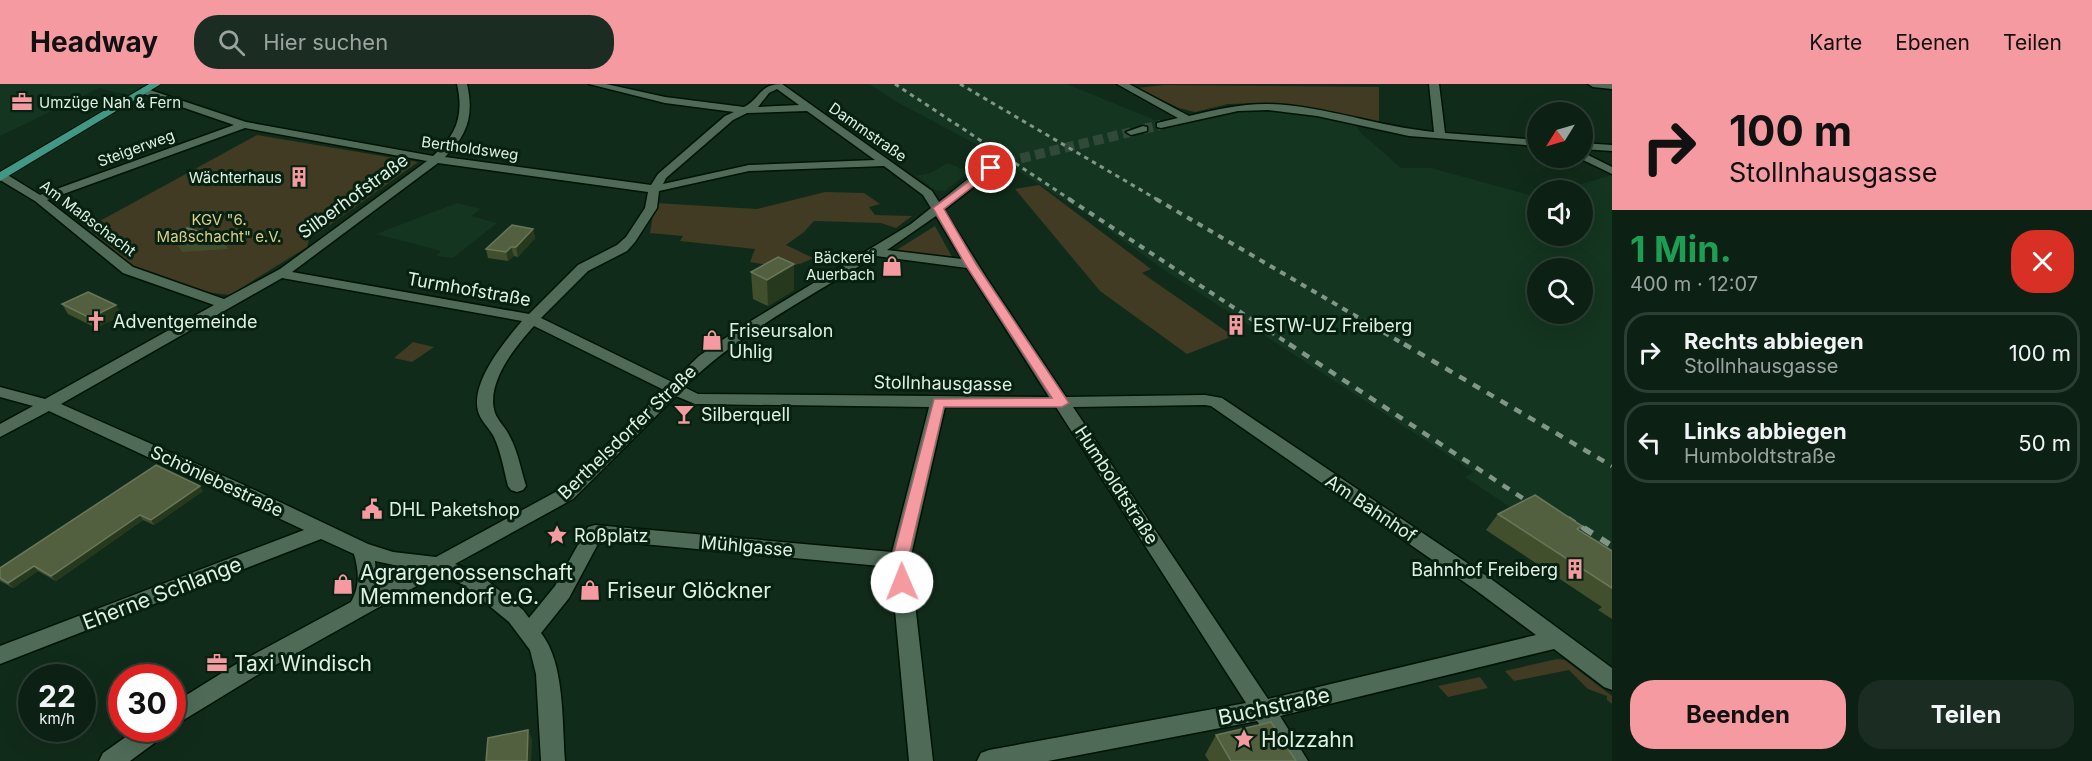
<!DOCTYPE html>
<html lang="de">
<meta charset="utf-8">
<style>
body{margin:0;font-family:Inter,sans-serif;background:#1b2d22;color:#f1f3f6;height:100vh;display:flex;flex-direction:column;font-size:22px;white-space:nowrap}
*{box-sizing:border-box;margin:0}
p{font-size:20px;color:#9aa3a0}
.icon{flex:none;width:33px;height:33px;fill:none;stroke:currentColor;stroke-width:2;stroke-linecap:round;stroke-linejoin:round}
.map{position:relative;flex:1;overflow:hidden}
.details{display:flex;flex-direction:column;background:#0d2014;width:480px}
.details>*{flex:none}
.banner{background:#f49aa0;color:#111;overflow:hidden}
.needle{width:39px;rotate:233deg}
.controls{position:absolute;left:1527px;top:18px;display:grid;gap:12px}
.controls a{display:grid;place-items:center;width:66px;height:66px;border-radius:50%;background:#0d2014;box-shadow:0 6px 24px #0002,0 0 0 2px #2d3e34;font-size:30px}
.speed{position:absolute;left:18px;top:580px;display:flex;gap:12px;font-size:30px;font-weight:700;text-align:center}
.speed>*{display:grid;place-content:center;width:78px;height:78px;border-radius:50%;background:#0d2014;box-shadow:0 6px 24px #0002,0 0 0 2px #2d3e34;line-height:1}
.speed small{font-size:15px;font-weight:400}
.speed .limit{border:9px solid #d22;background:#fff;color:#111}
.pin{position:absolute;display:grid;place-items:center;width:51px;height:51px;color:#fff;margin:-26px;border:3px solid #fff;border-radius:50%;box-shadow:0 2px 6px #0007}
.me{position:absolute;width:66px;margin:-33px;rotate:359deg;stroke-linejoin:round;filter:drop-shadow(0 0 4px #0008)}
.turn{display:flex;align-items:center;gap:21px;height:126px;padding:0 18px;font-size:27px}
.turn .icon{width:78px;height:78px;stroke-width:2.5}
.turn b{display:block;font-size:42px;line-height:51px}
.round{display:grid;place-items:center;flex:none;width:63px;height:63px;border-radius:24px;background:#1b2d22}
.summary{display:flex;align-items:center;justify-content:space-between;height:102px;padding:0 18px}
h1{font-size:36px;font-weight:700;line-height:45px;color:#1e9e55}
.button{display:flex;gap:12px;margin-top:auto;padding:12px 18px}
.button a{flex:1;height:69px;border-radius:24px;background:#f49aa0;color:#111;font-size:24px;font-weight:700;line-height:69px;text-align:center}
.button a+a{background:#1b2d22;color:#f1f3f6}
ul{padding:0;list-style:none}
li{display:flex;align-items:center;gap:18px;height:81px;margin:0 12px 9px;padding:0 6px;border:3px solid #2d3e34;border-radius:24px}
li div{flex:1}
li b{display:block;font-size:22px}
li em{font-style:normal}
header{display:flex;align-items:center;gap:36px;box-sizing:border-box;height:84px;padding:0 30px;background:#f49aa0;color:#111}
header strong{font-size:28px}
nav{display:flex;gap:33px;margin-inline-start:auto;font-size:21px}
.search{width:420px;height:54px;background:#1b2d22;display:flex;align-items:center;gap:15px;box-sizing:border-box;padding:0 21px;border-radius:24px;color:#9aa3a0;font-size:22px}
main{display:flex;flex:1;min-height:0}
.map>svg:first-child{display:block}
</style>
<header>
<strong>Headway</strong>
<div class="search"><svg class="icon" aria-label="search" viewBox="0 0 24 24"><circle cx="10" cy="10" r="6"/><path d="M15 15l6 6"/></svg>Hier suchen</div>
<nav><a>Karte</a><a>Ebenen</a><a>Teilen</a></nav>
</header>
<main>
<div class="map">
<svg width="1612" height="677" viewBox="0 0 1612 677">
<rect width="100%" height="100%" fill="#112b1a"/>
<path fill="#143520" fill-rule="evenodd" d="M0 0H150L128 11 99 4 0 52Z
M869 0H1067L1169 42 1246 25 1296 28 1355 40 1361 49 1401 84H1431L1537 113 1538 152H1582V106H1562L1612 91V491L1465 393 1474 388 1164 186 1088 131 1020 88 1009 78 899 19ZM1538 184H1582V230H1538Z
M948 79 969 88 945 107 935 106 916 92 930 89Z
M457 119 481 125 471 132 497 139 453 174 436 172 441 167 376 150Z"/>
<path fill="#403b22" d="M1164 1 1379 3V39L1305 23 1264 19 1228 20 1195 28 1179 24 1137 4Z
M257 51 418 78 316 151H310L307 163 230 211 205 208 136 187 111 168 115 167 87 144Z
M1039 101 1151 185 1142 189 1233 252 1187 270 1100 207 1015 105Z
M825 108 864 109 880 120 869 123 875 131 912 132 896 144 881 139 814 137 804 148 786 161 813 174C792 186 774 182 750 178L755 165 680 157 683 152 650 149 655 119 757 125Z
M935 142 952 173 895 167Z
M413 258 434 263 412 278 394 274Z
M1557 575 1565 576 1612 612V620L1607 616V612L1588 605 1569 586 1514 597 1505 587Z
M1480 593 1488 604 1448 613 1438 602Z"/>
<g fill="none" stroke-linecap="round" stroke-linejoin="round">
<path stroke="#304938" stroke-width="10" stroke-dasharray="10 5" stroke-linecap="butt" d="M1143 45 1161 41
M1006 78 1131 48"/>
<g stroke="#001305" stroke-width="3">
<path id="minor" d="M457 0H467C474 31 468 51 445 73L651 101 658 90 725 32 734 28 665 19 589 0H606L665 13 744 23C761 14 759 0 782 0L932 107 939 118C956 106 989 73 1010 76V80L995 86 944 126 986 193 1066 313 1205 311 1222 314 1491 495 1612 584V606L1604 603 1554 565 1280 632 1308 677H1283L1257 637 1048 677H977L981 669 989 666 1246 619 1056 323H945L910 476 933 677H909L891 483 600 456 569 514 541 549C565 579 562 639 565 677H541L536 590 530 566 509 538 464 501 438 490 254 593 172 643V620L238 579 351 518C360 502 359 488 354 470L321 455 0 580V562L304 446 49 327 0 353V340L33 322 0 313V303L45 315 214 221 123 189 35 117 0 96V89L6 90 40 111 234 41 141 9V5L144 4 246 38 433 72C457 51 464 31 457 0ZM777 5 799 21 758 23 769 9ZM807 27 875 76 749 81 663 100 666 94 733 36 747 29ZM245 44 427 77 280 185 224 215 133 183 47 116ZM438 79 648 108 645 124 626 153 617 161 578 181 529 230 292 188ZM884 82 923 111 931 124 911 140 746 240 699 272 672 298 541 234 588 187 627 167 635 158 657 124 659 107 749 87ZM936 132 962 175 887 166ZM876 172 967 184 1049 313 698 310 684 303C739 249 811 212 876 172ZM282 194 522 237C504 258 468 301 479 330 482 338 490 345 494 353 501 368 504 386 508 402L511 406 517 408 523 406 526 402C521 386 518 368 510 353 506 344 498 337 495 329 485 299 516 262 534 242L664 306 561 405 436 473 393 468 368 460 242 400 61 320ZM676 312 695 320 929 323 892 468 595 441 588 443 555 502 529 534 523 526 478 489 455 480 573 415ZM1205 321 1211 322 1477 507 1536 551 1268 615 1073 323ZM375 477 413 485 377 504Z
M1117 0H1129L1189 32C1215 26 1239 20 1266 20 1323 21 1378 43 1434 48L1429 0H1439L1445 49 1538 56V62L1409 52 1317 32 1268 26 1238 27 1161 44 1157 43V39L1178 34Z
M1588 0H1612V5L1593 3Z
M1143 42 1147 43V47L1131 51 1126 48Z
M1582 59 1612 61V67L1582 65Z
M1582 68 1612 83V90L1579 74H1582Z
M137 645H167L164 652 130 677H99L103 669Z"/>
</g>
<g stroke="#001305" stroke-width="2">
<path id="major" d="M149 0H161L0 97V88Z"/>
</g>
<use href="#minor" fill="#4f6b57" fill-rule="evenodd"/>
<use href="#major" fill="#419885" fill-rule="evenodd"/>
<path stroke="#819688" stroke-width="3" stroke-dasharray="4.5 4.5" stroke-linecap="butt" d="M895 0 1071 116
M960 0 1158 116"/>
<path stroke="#819688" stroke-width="4" stroke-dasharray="6 6" stroke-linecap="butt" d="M1069 115 1292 262
M1156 115 1407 262"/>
<path stroke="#819688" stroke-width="4.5" stroke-dasharray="8 8" stroke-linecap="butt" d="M1289 260 1539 425
M1404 260 1612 382
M1568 434 1586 446"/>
<path stroke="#819688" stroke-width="6" stroke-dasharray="10 10" stroke-linecap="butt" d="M1584 444 1612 462"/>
</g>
<path fill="#424f2d" d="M533 145 535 154 518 173 514 172 508 177 488 174 486 165Z
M223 154 228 165 182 168 177 159Z
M794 180V206L768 222 753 215 751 188Z
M62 220 122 231 96 244 68 230Z
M203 407 154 441 143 436 56 497 38 487 13 504 0 497V484Z
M1498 430 1579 446 1612 467V535L1598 526 1602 523 1486 446Z
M1216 651 1296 677H1209L1205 671Z"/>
<path fill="#27391d" d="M533 145 535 154 518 173 516 163Z
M511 163 514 172 508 177 506 168Z
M794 180V206L768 222 767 196Z
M116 221 122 231 96 244 90 234Z
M200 402 203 407 154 441 151 436Z
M140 431 143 436 56 497 51 492Z
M34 482 38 487 13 504 8 499Z
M528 646 532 656 531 677H527Z"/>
<path fill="#536040" stroke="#69775a" stroke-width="1.5" d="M512 141 533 145 516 163H511L506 168 486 165Z
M187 144 223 154V155L177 159Z
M778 173 794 180 767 196 751 188Z
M88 208 116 221 90 234 62 220Z
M156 381 200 402 151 436 140 431 51 492 34 482 8 499 0 494V484Z
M1535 411 1582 442 1577 445 1612 467V504L1498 430Z
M1271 638 1296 677H1231L1216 651Z
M528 646 527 677H486L488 654Z"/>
<path fill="#f49aa0" stroke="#9f6468" stroke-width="1.5" d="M991 81 995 84 994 86 944 125 976 180 1069 319 1062 323H944L908 476 910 498 908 503 902 505 896 503 892 476 934 315 1052 314 965 180 933 124Z"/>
<defs>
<g id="office-bare" transform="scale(1.62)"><path d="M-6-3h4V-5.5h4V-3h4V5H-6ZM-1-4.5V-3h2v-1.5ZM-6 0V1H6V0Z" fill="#f49aa0" stroke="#072111" stroke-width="2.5" paint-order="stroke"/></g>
<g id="building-bare" transform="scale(1.62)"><path d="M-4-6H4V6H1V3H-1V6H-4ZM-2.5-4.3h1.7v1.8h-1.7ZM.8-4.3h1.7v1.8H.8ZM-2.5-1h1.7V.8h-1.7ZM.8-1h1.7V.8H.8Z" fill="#f49aa0" stroke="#072111" stroke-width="2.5" paint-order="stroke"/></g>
<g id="shop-bare" transform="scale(1.62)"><path d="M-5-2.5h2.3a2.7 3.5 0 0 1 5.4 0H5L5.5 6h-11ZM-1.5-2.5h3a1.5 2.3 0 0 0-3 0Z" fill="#f49aa0" stroke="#072111" stroke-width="2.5" paint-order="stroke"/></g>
<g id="church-bare" transform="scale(1.62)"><path d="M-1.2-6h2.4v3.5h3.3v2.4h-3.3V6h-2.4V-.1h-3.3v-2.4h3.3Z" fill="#f49aa0" stroke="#072111" stroke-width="2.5" paint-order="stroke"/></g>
<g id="bar-bare" transform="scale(1.62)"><path d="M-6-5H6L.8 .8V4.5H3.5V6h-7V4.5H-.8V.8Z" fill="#f49aa0" stroke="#072111" stroke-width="2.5" paint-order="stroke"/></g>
<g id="civic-bare" transform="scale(1.62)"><path d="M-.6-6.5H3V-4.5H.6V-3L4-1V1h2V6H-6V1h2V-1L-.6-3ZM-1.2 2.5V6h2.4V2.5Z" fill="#f49aa0" stroke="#072111" stroke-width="2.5" paint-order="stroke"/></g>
<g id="sight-bare" transform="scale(1.62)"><path d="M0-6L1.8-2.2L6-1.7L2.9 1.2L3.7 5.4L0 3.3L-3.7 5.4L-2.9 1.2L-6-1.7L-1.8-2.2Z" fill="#f49aa0" stroke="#072111" stroke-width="2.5" paint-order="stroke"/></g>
</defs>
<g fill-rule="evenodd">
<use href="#office-bare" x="22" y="18"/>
<use href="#building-bare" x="299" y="93"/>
<use href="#shop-bare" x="892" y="182"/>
<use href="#church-bare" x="96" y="237"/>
<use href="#building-bare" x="1236" y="241"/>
<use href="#shop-bare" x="712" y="256"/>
<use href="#bar-bare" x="684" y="330"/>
<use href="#civic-bare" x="372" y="425"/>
<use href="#sight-bare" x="557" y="451"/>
<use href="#building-bare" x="1575" y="485"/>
<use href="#shop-bare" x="343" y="500"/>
<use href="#shop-bare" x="590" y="506"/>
<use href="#office-bare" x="217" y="579"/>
<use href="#sight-bare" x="1244" y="655"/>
</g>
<g text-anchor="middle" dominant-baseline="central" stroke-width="6" stroke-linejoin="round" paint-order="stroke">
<g font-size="15" fill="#e0f0e4" stroke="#072111" text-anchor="end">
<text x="39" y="18" text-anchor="start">Umzüge Nah &amp; Fern</text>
<text x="282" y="93">Wächterhaus</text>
<text x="875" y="173">Bäckerei<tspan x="875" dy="17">Auerbach</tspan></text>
</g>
<g font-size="15" fill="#e0f0e4" stroke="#072111">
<text transform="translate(868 48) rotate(35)">Dammstraße</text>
<text transform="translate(136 64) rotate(-20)">Steigerweg</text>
<text transform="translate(470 64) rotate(8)">Bertholdsweg</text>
<text transform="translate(88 134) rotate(37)">Am Maßschacht</text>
</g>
<g font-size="15" fill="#ddcf8b" stroke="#072111">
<text x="219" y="135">KGV "6.<tspan x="219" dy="17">Maßschacht" e.V.</tspan></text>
</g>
<g font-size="18" fill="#e0f0e4" stroke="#072111">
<text transform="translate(353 112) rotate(-36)">Silberhofstraße</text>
<text transform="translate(469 205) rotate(10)">Turmhofstraße</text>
<text transform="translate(943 299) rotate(1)">Stollnhausgasse</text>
<text transform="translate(627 348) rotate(-44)">Berthelsdorfer Straße</text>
<text transform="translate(217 397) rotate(25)">Schönlebestraße</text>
<text transform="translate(1117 401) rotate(57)">Humboldtstraße</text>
<text transform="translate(1371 424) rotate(34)">Am Bahnhof</text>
<text transform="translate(747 462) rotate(5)">Mühlgasse</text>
</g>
<g font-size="18" fill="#e0f0e4" stroke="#072111" text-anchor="start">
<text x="113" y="237">Adventgemeinde</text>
<text x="1253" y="241">ESTW-UZ Freiberg</text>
<text x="729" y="246">Friseursalon<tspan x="729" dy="21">Uhlig</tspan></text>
<text x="701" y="330">Silberquell</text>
<text x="389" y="425">DHL Paketshop</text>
<text x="574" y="451">Roßplatz</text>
<text x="1558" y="485" text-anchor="end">Bahnhof Freiberg</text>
</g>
<g font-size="21" fill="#e0f0e4" stroke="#072111" text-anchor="start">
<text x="360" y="488">Agrargenossenschaft<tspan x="360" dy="24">Memmendorf e.G.</tspan></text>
<text x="607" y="506">Friseur Glöckner</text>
<text x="234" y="579">Taxi Windisch</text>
<text x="1261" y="655">Holzzahn</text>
</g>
<g font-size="21" fill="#e0f0e4" stroke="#072111">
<text transform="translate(162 509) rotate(-21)">Eherne Schlange</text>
<text transform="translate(1274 622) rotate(-12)">Buchstraße</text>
</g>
</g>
</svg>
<div class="controls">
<a><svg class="needle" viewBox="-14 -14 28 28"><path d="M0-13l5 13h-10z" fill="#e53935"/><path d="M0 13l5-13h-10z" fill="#9aa3a0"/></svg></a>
<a><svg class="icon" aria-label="sound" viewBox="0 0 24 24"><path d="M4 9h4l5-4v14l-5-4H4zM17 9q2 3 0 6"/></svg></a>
<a><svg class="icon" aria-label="search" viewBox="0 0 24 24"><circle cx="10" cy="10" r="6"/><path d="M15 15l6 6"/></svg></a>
</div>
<div class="speed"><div>22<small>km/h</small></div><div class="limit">30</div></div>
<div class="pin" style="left:991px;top:84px;background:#d93025"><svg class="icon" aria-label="arrive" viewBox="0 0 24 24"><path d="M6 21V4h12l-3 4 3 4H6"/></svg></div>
<svg class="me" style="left:902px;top:498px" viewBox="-20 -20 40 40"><circle r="19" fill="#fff"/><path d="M0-13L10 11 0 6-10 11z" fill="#f49aa0"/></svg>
</div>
<section class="details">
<div class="banner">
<div class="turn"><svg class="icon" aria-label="right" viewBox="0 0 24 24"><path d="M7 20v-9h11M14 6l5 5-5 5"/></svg><div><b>100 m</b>Stollnhausgasse</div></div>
</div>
<div class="summary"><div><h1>1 Min.</h1><p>400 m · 12:07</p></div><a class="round" style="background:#d93025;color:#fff"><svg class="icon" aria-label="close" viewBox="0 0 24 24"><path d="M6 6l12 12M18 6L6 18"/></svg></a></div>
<ul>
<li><svg class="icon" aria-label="right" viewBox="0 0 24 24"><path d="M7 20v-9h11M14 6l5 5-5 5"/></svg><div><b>Rechts abbiegen</b><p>Stollnhausgasse</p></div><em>100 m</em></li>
<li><svg class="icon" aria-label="left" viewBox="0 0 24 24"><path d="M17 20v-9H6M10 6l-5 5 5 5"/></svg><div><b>Links abbiegen</b><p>Humboldtstraße</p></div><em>50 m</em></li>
</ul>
<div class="button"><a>Beenden</a><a>Teilen</a></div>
</section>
</main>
